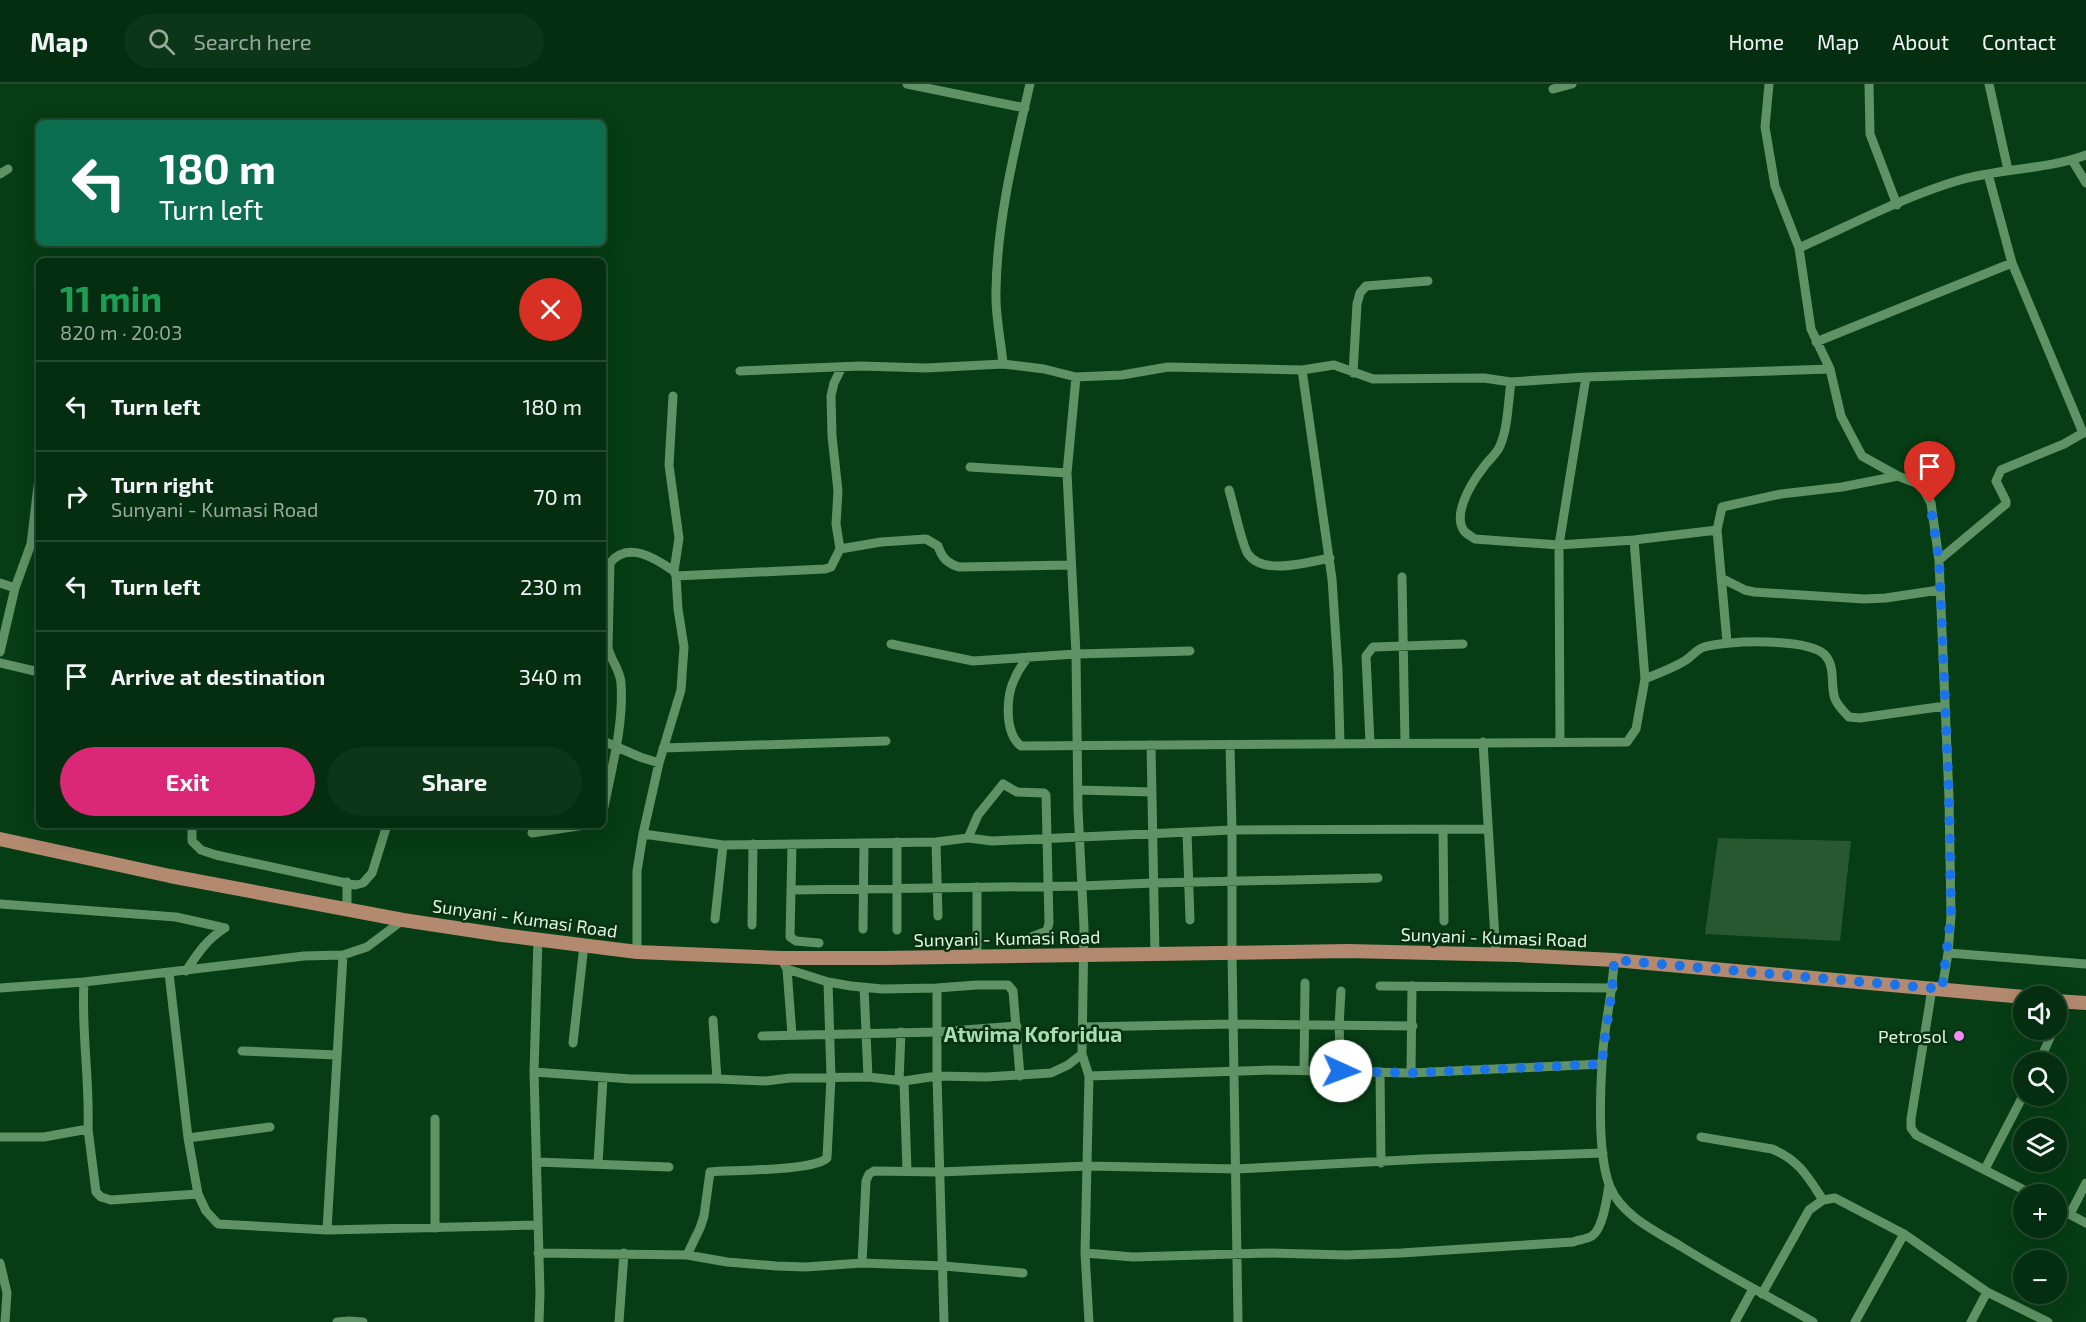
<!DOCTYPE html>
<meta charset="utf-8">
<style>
body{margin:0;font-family:"Exo 2",sans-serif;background:#0d3618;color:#f1f3f6;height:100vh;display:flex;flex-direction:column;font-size:22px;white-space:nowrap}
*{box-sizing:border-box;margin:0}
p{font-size:20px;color:#97a89e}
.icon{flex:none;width:33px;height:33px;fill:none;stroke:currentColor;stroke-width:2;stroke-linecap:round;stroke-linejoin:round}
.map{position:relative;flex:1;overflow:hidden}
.sheet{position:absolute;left:36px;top:174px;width:570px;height:570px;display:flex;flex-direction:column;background:#042e0f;border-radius:9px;box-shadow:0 6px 24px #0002,0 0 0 2px #254a2f}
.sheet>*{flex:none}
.banner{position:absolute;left:36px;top:36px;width:570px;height:126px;border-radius:9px;box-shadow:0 6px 24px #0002,0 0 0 2px #254a2f;background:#0b6e4f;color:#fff;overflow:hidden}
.buttons{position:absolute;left:2013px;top:902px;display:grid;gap:12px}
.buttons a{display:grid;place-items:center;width:54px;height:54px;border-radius:50%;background:#042e0f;box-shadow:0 6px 24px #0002,0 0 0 2px #254a2f;font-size:30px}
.pin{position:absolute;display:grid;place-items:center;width:51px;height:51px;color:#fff;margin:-62px -26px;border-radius:50% 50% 50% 0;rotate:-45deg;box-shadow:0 0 6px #0007}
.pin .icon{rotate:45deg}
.me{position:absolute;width:66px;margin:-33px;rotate:92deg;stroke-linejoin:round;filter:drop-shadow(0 0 4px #0008)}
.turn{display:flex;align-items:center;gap:21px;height:126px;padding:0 24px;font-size:27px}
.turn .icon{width:78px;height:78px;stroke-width:2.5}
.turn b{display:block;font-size:42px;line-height:51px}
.round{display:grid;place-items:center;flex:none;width:63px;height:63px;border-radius:32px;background:#0d3618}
.headline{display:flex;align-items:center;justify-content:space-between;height:102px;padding:0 24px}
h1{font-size:36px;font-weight:700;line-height:45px;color:#1e9e55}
.button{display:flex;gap:12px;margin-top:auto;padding:12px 24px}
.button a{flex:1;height:69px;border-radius:36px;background:#db2777;color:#fff;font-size:24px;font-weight:700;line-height:69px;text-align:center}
.button a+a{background:#0d3618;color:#f1f3f6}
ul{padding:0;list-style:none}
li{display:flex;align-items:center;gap:18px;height:90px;padding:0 24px;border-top:2px solid #254a2f}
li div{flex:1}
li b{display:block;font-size:22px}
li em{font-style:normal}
header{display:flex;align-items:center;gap:36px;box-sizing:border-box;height:84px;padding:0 30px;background:#042e0f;border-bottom:2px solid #254a2f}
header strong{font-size:28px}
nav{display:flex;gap:33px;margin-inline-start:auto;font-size:21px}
.search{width:420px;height:54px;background:#0d3618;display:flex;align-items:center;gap:15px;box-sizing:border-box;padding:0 21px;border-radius:33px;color:#97a89e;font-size:22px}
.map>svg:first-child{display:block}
</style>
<header>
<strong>Map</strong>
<div class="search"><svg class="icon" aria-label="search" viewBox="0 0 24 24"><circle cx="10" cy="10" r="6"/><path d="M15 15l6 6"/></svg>Search here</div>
<nav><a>Home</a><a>Map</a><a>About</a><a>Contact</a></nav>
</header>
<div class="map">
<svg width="2086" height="1238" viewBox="0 0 2086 1238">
<rect width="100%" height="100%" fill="#063d14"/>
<path fill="#28582f" d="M1718 754 1851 757 1840 857 1705 850Z"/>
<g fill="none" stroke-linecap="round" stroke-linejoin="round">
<path stroke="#5f9264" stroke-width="9" d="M907 0 1025 24
M1030 0C1014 68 997 137 996 207 995 232 1001 256 1003 280L1044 285 1076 293 1122 291 1168 283 1302 286 1334 281 1373 295 1484 294 1511 298 1586 293 1830 285
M1769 0 1765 43 1775 102 1799 164 1811 245 1830 285 1841 332 1862 372 1898 392 1921 401 1931 419 1939 476 1949 714 1951 832 1948 869 1942 905
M1869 0 1870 50 1897 121
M1989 0 2008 86
M1553 5 1572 0
M2072 76 2086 99
M0 90 8 85
M1988 90 2012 179
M1799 164C1851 141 1905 112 1960 96 2001 84 2046 86 2086 71
M1816 258 2012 179 2083 349H2086
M1302 286 1332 495 1338 586 1340 659
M740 287 860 282 926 284 1003 280
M1353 289 1357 220 1360 209 1366 202 1428 197
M1076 293 1067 389 1076 570 1078 725 1084 844 1082 970 1089 992 1085 1169 1089 1238
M1511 298C1508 319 1508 343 1500 362 1496 371 1488 376 1483 384 1472 398 1452 430 1464 447 1467 450 1472 453 1475 455L1559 461 1634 456 1717 446
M970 383 1067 389
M1229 406C1233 418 1242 462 1248 470 1263 492 1308 478 1330 474
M840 465 881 458 926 455 938 462C942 474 947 479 959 483L1071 481
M1939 476 2006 420V417L1996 397 2001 386 2064 360 2083 349
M676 492 825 485 831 483 840 465 836 440 838 407 832 352 831 312 834 299 842 283
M1402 493 1405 659
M1723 495 1745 506 1754 508 1864 515 1886 514 1939 506
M0 499 15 504
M1727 558 1717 446 1722 423 1781 410 1842 403 1898 392
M891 560 973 577 1076 570 1190 567
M0 568 15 504 31 460 39 394
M1028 573C1023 580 1018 586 1015 594 1006 611 1004 649 1021 662L1627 658 1636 645 1645 595 1634 456
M0 579 39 588
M1645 595C1658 589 1674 584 1686 576 1692 572 1697 565 1704 563 1727 556 1808 554 1825 571 1836 583 1830 601 1835 615 1838 622 1844 628 1849 633L1860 634 1945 622
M603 657 640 673 659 679
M1483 658 1496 871
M1560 658 1559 461 1586 293
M1370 659 1366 572 1373 563 1463 560
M1151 661 1155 870
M1230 661 1232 746V869L1238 1238
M663 664 886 657
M1078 706 1152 708
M603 728C611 686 624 642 621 599 620 585 611 577 608 564L610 479C628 456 656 475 674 487
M192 741V757L201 766 216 771 355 801 363 799 372 789 387 741
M1443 745 1444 837
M1187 748 1190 836
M532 749 585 741
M643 750 659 679 681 606 684 563 678 525 676 492 674 487 679 454 669 381 673 312
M968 754 978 731 1003 700 1017 708 1044 709 1046 711 1049 839 1047 847 1026 855H1012
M897 758V846
M936 758 938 832
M792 760 790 853 796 857 819 859
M791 806 1081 802 1154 799 1378 794
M0 820 176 833 225 844C207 855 198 869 186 887
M347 824V798
M715 835 723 761
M752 841 753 760
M863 845 864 759
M538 855 534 988 540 1209 539 1238
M637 868V787L643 750 723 761 936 758 968 754 992 757 1232 746 1488 745
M1948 869 2086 880
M977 873V803
M781 874 787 885 828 898 851 902 882 905 937 904V992L944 1238
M1614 876C1613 911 1603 945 1602 980 1600 1013 1598 1073 1610 1103 1622 1132 1657 1148 1682 1163 1725 1190 1770 1213 1813 1238
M787 885 792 951
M169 889 188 1054 198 1110 206 1127 218 1140 327 1146 537 1141
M1380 902 1613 904
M864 903 868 993
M0 904 84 898 304 872 343 871 367 863 403 836
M937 904 977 901H1008L1013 907 1020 992
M1932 905 1911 1035V1044L1916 1051 2032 1110
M1341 907 1339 942 1341 987
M713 936 717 995
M2056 940 2066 918
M1083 943 1233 940 1413 942
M762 952 937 948 1017 942
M573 959 584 861
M242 967 337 971
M2039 978 2054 945
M1304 986 1305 899
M534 988 631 995H717L766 997 790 994 868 993 904 997 937 992 986 993 1051 989 1068 981 1082 970
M1380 988 1381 1079
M1411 989 1412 902
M1089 992 1275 986 1411 989 1602 980
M899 997 901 948
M904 997 907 1087
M88 1045 96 1108 101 1113 111 1116 198 1110
M0 1053H44L88 1045C90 996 81 947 84 898
M1701 1053 1772 1065C1799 1076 1808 1093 1823 1116
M188 1054 270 1043
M537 1078 669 1083
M598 1080 603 994
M1985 1085 2024 1010
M2056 1123 2086 1139
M2070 1130 2086 1099
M435 1144V1035
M327 1146 343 871
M538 1169 687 1171 727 1178 776 1182 806 1183 862 1179 944 1182 1023 1189
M1085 1169 1133 1173 1267 1169 1346 1171 1401 1169 1573 1158C1578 1156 1587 1155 1592 1152 1603 1145 1607 1114 1609 1101
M687 1171 700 1144 704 1132 710 1088C733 1086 814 1087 827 1074L831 993 828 898
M0 1179 7 1209 5 1238
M862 1179 866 1097 869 1090 874 1087 940 1088 1088 1082 1237 1085 1424 1075 1603 1069
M1762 1210 1809 1126 1823 1116 1835 1114 1904 1150 1987 1208 2048 1238
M337 1238 349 1237 363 1238
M619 1238 624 1169
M1735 1238 1753 1205
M1855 1238 1904 1150
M1971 1238 1987 1208"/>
<path stroke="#b38970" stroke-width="14" d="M0 755 170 792 403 836 502 851 637 868 781 874H881L1348 867 1516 871 1614 876 2024 913
M2056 917 2086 919"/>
</g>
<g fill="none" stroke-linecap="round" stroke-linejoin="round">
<path stroke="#1a73e8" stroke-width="10" stroke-dasharray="0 18" d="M1341 987 1411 989 1602 980C1605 945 1613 911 1614 876L1942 905 1951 831 1949 714 1939 476 1930 419"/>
</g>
<circle fill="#f28af3" stroke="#093111" stroke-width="2" cx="1959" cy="952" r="6"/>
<g text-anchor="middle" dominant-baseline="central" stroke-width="5" stroke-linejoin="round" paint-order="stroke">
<g font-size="18" fill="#ddf8df" stroke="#093111">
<text transform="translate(525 834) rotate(8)">Sunyani - Kumasi Road</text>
<text transform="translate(1494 853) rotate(2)">Sunyani - Kumasi Road</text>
<text transform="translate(1007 854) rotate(-1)">Sunyani - Kumasi Road</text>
</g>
<g font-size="18" fill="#ddf8df" stroke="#093111" text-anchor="end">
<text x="1947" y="952">Petrosol</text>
</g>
<g font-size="21" font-weight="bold" fill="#a8dead" stroke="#093111">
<text x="1033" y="949">Atwima Koforidua</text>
</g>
</g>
</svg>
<div class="buttons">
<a><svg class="icon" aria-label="sound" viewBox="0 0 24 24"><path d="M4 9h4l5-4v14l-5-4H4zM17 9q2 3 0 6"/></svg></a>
<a><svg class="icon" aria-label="search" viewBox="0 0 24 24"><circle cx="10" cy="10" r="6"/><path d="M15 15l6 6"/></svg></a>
<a><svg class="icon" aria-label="layers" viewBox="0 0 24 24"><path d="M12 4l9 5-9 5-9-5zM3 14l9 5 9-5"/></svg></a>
<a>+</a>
<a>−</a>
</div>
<div class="pin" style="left:1930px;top:419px;background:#d93025"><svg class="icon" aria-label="arrive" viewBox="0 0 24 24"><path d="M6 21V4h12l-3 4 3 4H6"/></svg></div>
<svg class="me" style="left:1341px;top:987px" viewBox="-20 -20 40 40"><circle r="19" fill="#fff"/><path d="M0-13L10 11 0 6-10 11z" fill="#1a73e8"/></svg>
<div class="banner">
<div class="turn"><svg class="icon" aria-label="left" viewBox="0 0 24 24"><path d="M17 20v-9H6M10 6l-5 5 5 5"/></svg><div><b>180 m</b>Turn left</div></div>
</div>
<section class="sheet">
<div class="headline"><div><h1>11 min</h1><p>820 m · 20:03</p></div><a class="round" style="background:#d93025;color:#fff"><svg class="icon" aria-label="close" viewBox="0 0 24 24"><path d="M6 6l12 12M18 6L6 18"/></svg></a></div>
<ul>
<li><svg class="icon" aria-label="left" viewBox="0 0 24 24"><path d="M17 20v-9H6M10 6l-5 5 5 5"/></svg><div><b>Turn left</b></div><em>180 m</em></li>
<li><svg class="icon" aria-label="right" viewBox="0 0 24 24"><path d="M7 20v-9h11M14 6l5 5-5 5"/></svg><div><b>Turn right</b><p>Sunyani - Kumasi Road</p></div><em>70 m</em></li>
<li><svg class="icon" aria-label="left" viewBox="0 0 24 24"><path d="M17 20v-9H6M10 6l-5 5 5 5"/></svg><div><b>Turn left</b></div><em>230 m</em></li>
<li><svg class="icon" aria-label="arrive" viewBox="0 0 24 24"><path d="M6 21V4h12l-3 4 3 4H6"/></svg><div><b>Arrive at destination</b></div><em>340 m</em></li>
</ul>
<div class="button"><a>Exit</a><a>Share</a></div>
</section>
</div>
